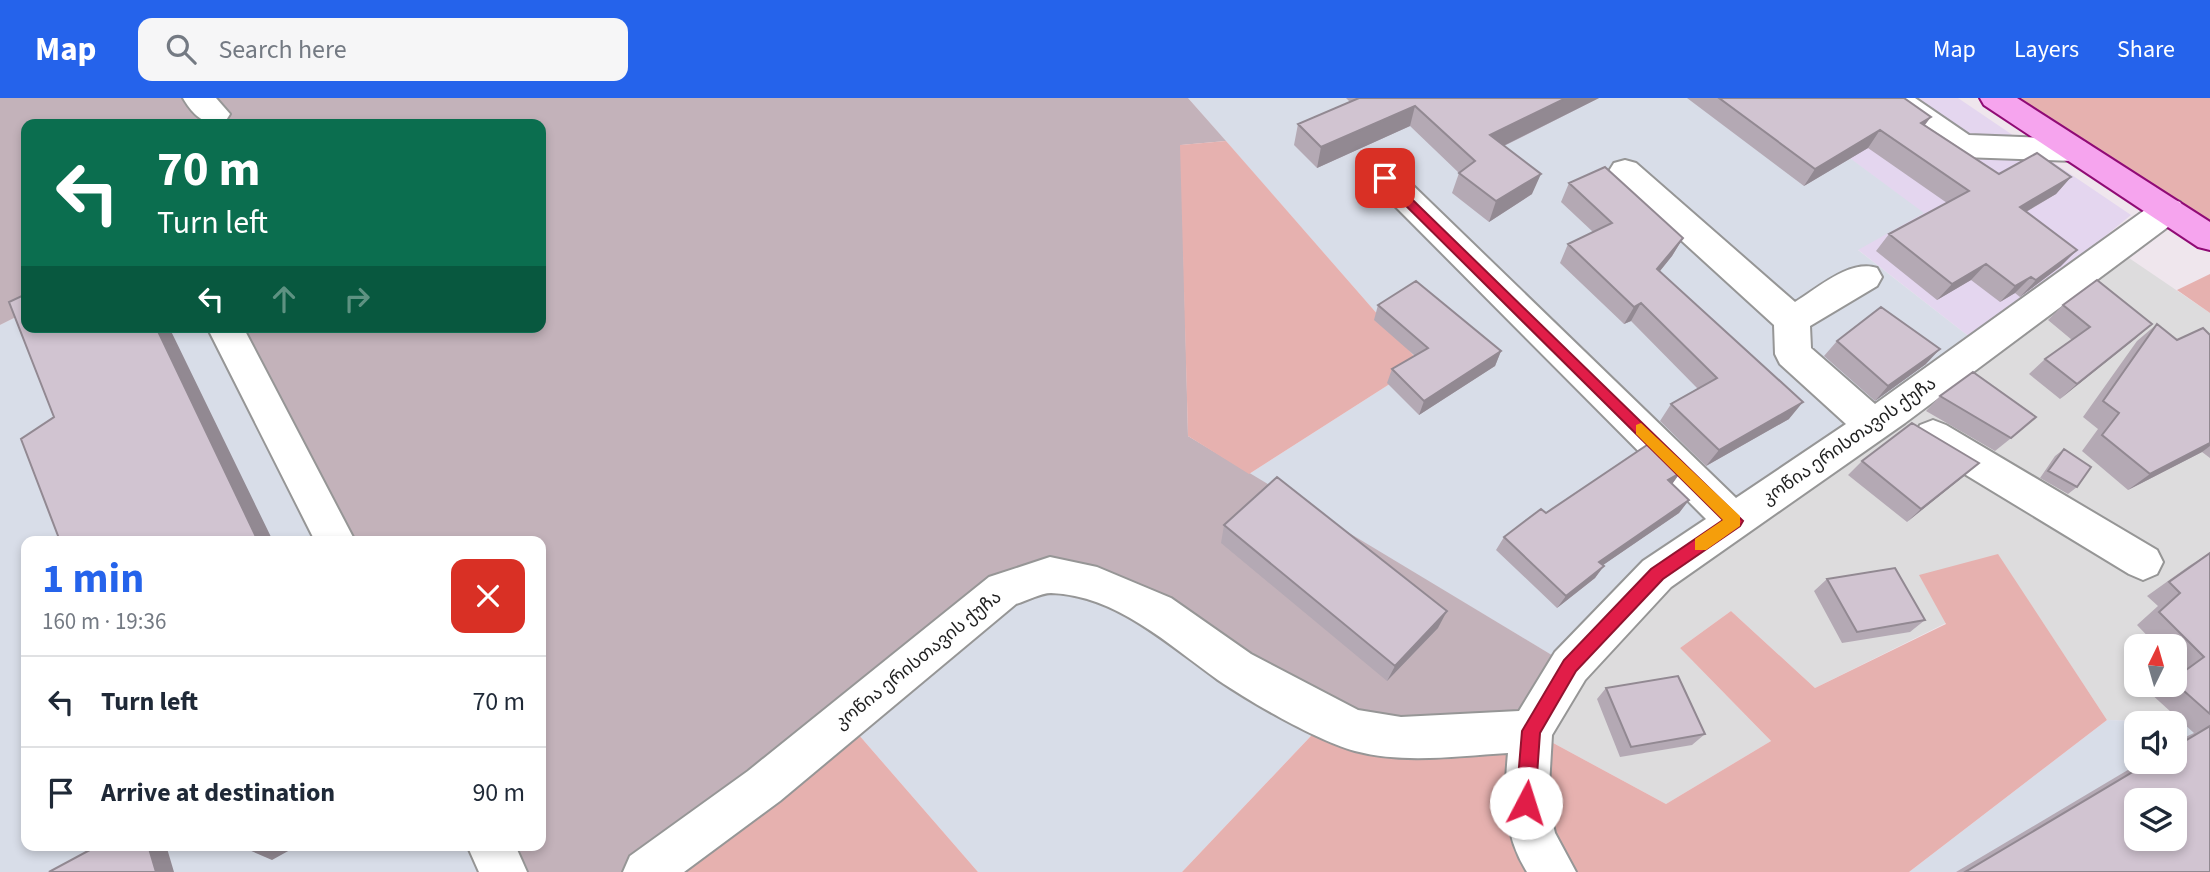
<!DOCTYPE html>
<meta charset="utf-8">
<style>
body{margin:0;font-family:"Source Sans 3","Noto Sans Georgian",sans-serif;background:#f6f6f7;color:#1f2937;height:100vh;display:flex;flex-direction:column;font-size:26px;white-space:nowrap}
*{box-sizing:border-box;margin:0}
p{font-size:23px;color:#747a83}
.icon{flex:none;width:38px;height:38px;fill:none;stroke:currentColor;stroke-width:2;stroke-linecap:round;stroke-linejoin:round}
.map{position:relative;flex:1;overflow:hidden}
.panel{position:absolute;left:21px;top:438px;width:525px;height:315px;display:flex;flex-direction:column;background:#fff;border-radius:14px;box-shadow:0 4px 10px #0003}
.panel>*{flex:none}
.hud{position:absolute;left:21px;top:21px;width:525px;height:214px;border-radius:14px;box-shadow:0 4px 10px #0003;background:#0b6e4f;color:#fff;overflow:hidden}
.needle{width:46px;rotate:5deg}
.buttons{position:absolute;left:2124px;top:536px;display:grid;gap:14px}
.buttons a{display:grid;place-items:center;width:63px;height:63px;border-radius:14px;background:#fff;box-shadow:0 4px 10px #0003;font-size:35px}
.pin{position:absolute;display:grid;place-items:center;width:60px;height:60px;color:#fff;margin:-30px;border-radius:14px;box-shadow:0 4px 10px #0006}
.me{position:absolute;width:77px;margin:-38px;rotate:5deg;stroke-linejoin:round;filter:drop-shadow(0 0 5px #0008)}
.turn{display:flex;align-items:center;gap:24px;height:147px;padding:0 21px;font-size:32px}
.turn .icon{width:91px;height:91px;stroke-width:2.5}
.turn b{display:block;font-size:49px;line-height:60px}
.lanes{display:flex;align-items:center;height:66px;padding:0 21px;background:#0003;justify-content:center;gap:35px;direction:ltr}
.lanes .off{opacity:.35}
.round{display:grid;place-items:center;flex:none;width:74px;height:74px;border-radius:14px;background:#f6f6f7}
.overview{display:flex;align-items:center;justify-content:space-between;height:119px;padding:0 21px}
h1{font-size:42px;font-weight:700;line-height:52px;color:#2563eb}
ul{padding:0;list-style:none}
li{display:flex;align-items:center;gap:21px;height:91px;padding:0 21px;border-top:2px solid #e0e1e3}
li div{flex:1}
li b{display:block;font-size:26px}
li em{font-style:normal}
header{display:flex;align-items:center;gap:42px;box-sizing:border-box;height:98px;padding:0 35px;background:#2563eb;color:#fff}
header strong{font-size:33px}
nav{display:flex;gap:38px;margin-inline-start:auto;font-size:24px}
.search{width:490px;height:63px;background:#f6f6f7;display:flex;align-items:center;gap:18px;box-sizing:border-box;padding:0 24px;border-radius:14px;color:#747a83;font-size:26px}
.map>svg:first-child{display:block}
</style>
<header>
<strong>Map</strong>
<div class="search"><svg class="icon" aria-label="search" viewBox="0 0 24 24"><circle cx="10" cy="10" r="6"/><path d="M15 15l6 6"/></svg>Search here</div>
<nav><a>Map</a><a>Layers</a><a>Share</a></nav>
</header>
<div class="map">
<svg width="2210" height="774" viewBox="0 0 2210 774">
<rect width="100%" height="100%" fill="#efe6ed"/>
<path fill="#dddcdd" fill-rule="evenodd" d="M2129 160 2210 215V625L2107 622 1998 457 1920 478 1946 525 1815 590 1731 513 1680 550 1771 643 1666 706 1531 633 1570 568 1892 314ZM2137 548H2175V586H2137Z"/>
<path fill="#e4d6ef" d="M1769 0H1958L2131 117 1976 244 1857 151 1923 115Z"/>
<path fill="#d8dde8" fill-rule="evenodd" d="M1188 0H1769L1924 115 1858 152 1976 244 1570 568 1249 376 1421 266Z
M26 214V229H225L335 443H26V747H490L504 774H0V227Z
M1050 477 1328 620 1182 774H978L845 621Z
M2107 622 2210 625V774H1909ZM2137 625H2175V663H2137ZM2137 702H2175V740H2137Z"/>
<path fill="#c3b2ba" d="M0 0H1188L1226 43 1181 47 1188 338 1570 568 1531 633 1401 640 1050 477 646 774H504L490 747H541V443H335L225 229H541V26H26V214L0 227Z"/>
<path fill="#e6b1af" d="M2015 0H2210V128Z
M1226 43 1421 266 1249 376 1188 338 1180 47Z
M2210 176V215L2177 192Z
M1998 456 2107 622 1909 774H1182L1328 620 1531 633 1666 706 1771 643 1680 550 1731 513 1815 590 1946 526 1919 477Z
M845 621 978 774H646Z"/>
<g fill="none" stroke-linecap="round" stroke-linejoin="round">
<g stroke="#969696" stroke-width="4">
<path id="minor" d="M183 0H216L230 16 225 24C205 29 193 17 183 0Z
M1878 0H1915L1969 37 2074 41 2085 44 2090 52 2085 60 2074 63 1962 59 1951 56 1882 7Z
M1625 62 1636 65 1795 204C1818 190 1850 161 1877 170L1882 179 1877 188 1810 228 1811 250 1875 306 2156 104 2168 100 2180 104 2185 112 2180 120 1905 325 1671 489 1585 582 1552 637 1548 705 1555 735 1576 774H1527C1503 736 1504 698 1508 655 1457 658 1404 666 1355 653 1316 642 1252 605 1218 582 1169 547 1116 497 1051 495 1041 495 1026 503 1016 506L780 703 684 774H623L630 758 748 673 989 479 1050 459 1097 469 1171 500 1251 556 1358 612 1401 619 1519 613 1555 554 1643 463 1706 421 1375 88 1370 80 1375 72 1386 68 1397 72 1736 400 1846 326 1780 266 1775 256 1774 227 1614 81 1609 73 1614 65Z
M207 229H243L355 443H315Z
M1933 322 1946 327 2157 452 2163 464 2157 476 2143 482 2129 476 1920 349 1914 338 1920 327Z
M467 747H515L527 774H479Z"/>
</g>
<g stroke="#900a75" stroke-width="4">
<path id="major" d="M1980 0H2017L2210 124V152L2198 149 1984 7Z"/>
</g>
<use href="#minor" fill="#fff" fill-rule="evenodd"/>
<use href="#major" fill="#f6a4ee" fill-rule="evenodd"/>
</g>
<path fill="#b4a9b4" d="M1346 0H1599L1504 48 1532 96 1489 124 1452 95 1459 75 1410 28 1317 70 1294 47 1298 26 1350 4Z
M1687 0H1904L1925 27 1999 76 2071 79 2056 96 2026 114 2061 168 2020 199 2015 195 2000 204 1971 182 1937 202 1876 153 1889 136 1947 105 1868 50 1804 88Z
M1569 85 1683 140 1672 158 1660 173 1789 321 1706 368 1660 323 1671 306 1698 291 1631 223 1624 226 1560 165 1568 146 1593 134 1561 104Z
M1378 207 1501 253 1495 268 1419 317 1387 285 1392 271 1415 258 1374 222Z
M2063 207 2152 226 2060 301 2029 276 2045 261 2072 242 2048 222Z
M2157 226 2177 242 2210 237V360L2202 354 2128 392 2082 353 2098 331 2083 319 2137 243Z
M1837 243 1926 266 1875 303 1824 258Z
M1940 298 2020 333 1995 353 1926 313Z
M2064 351 2077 389 2068 396 2040 380 2055 358Z
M1862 363 1979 365 1907 424 1848 377Z
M1680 375 1672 386 1689 402 1679 415 1603 467 1595 480 1557 510 1496 452 1504 439 1546 415Z
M1224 427 1438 530 1387 583 1221 445Z
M2210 455V774H1956L2143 663H2175V644L2194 635 2149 594 2160 586H2175V575L2180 572 2175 567V548H2157L2137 527 2158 508 2147 498 2189 468Z
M1827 481 1925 522 1910 534 1842 545 1814 493Z
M1606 590 1705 636 1692 647 1620 659 1597 601Z"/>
<path fill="#928992" d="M1566 0H1599L1483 58 1490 37Z
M1415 8 1410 28 1317 70 1321 49Z
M1931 19 1918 36 1921 25Z
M1880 32 1868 50 1804 88 1815 71Z
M1541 76 1532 96 1489 124 1496 103Z
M2071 79 2056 96 2005 126 2020 109Z
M1683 140 1672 158 1647 189 1657 171Z
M2077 152 2061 168 2020 199 2036 182Z
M1986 166 1971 182 1937 202 1952 186Z
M2031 179 2015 195 2000 204 2015 188Z
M1641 205 1631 223 1624 226 1634 209Z
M2152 226 2135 241 2060 301 2077 286Z
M156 229H169L273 443H258Z
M1940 251 1926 266 1875 303 1888 288Z
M1501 253 1495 268 1419 317 1424 303Z
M1803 304 1789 321 1706 368 1719 352Z
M2210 345V348L2202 354 2128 392 2150 376Z
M1979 365 1963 379 1907 424 1921 411Z
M1680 375 1670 389 1668 382Z
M1689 402 1679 415 1590 476 1599 464Z
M1604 468 1595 480 1557 510 1566 498Z
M1447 513 1438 530 1387 583 1395 568Z
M148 747H166L174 774H156Z
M246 747H299L272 762 242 749Z"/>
<path fill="#d1c4d1" stroke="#928992" stroke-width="2" fill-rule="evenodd" d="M1359 0H1566L1490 37 1541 76 1496 103 1459 75 1475 63 1415 8 1321 49 1298 26Z
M1719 0H1904L1931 19 1921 25 1999 76 2037 55 2071 79 2020 109 2077 152 2036 182 2031 179 2015 188 1986 166 1952 186 1889 136 1969 93 1880 32 1815 71Z
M1605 69 1683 140 1657 171 1803 304 1719 352 1671 306 1717 280 1641 205 1634 209 1568 146 1612 125 1569 85Z
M2097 182 2152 226 2077 286 2045 261 2090 229 2063 207Z
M1416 183 1501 253 1424 303 1392 271 1428 250 1378 207Z
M26 196V229H156L258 443H60L21 341 54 319 9 204Z
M1881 209 1940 251 1888 288 1837 243Z
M2157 226 2177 242 2203 230 2210 237V345L2150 376 2102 337 2119 315 2103 303Z
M1973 274 2036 319 2011 340 1940 298Z
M1912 325 1979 365 1921 411 1862 363Z
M1650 345 1680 375 1668 382 1689 402 1599 464 1604 468 1566 498 1504 439 1541 411 1546 415Z
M2064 351 2091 369 2077 389 2048 373Z
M1277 379 1447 513 1395 568 1224 427Z
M2210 455V616L2175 585V580L2204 559 2159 514 2180 495 2169 484Z
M1895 470 1925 522 1857 534 1827 481Z
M1678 578 1705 636 1631 649 1606 590Z
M2210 628V774H1965L2151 663H2175V649ZM2137 702H2175V740H2137Z
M99 747H148L156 774H49Z"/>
<path fill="#e11d48" stroke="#92132f" stroke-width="2" d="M1385 75 1743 423 1740 428 1663 481 1576 573 1540 635 1535 705 1532 712 1526 715 1519 712 1516 705 1522 633 1564 562 1651 471 1723 422 1381 83V76Z"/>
<path fill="#f59e0b" d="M1641 325 1740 418V428L1706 452H1695V441L1723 422 1636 336V327Z"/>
<g text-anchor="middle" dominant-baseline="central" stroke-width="6" stroke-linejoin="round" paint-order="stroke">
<g font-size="18" fill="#1f1f1f" stroke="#fff">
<text transform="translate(1849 343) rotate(-35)">კოწია ერისთავის ქუჩა</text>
<text transform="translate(918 562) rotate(-39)">კოწია ერისთავის ქუჩა</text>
</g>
</g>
</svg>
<div class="buttons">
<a><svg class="needle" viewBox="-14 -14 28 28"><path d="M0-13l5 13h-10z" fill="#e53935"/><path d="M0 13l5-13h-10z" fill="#747a83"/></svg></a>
<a><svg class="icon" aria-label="sound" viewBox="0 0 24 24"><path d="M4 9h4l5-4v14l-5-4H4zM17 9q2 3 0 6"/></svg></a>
<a><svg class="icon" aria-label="layers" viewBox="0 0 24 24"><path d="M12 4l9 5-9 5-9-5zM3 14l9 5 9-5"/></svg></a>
</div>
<div class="pin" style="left:1385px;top:80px;background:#d93025"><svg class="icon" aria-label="arrive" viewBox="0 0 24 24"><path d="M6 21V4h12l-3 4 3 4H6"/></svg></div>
<svg class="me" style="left:1526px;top:705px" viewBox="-20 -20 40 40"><circle r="19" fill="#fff"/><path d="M0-13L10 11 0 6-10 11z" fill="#e11d48"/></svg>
<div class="hud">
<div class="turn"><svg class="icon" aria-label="left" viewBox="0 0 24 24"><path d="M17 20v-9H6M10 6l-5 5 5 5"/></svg><div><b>70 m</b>Turn left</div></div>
<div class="lanes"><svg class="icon" aria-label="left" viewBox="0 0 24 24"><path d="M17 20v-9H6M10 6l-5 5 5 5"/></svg><svg class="icon off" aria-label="ahead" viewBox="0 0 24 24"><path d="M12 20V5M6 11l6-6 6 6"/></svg><svg class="icon off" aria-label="right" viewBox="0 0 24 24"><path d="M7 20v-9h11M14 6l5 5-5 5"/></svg></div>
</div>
<section class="panel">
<div class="overview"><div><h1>1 min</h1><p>160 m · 19:36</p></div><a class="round" style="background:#d93025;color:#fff"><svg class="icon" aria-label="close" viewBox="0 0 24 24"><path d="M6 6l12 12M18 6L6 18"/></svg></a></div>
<ul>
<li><svg class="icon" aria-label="left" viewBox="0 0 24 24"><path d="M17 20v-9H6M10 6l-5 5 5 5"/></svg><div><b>Turn left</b></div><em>70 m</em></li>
<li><svg class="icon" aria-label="arrive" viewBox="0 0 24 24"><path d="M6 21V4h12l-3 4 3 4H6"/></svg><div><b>Arrive at destination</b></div><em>90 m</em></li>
</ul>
</section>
</div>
